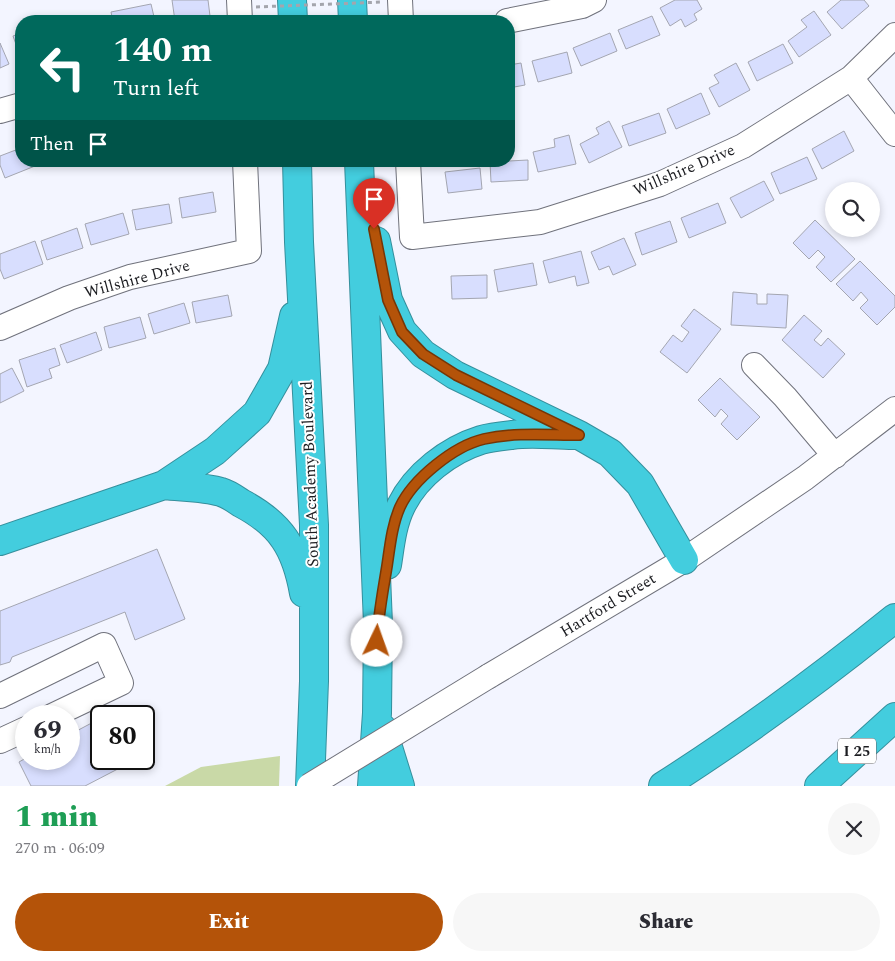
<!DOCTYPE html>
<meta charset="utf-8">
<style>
body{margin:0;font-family:Spectral,serif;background:#f7f7f7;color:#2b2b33;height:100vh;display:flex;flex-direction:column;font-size:19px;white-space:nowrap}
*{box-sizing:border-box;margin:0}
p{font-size:16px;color:#7c7c81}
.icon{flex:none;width:28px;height:28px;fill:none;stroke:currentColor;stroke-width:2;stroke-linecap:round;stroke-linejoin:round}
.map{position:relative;height:786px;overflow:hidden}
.panel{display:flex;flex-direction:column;background:#fff;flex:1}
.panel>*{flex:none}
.top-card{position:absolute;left:15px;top:15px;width:500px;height:152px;border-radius:20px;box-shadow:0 2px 8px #0003;background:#00695c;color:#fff;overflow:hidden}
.tools{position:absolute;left:825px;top:182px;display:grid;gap:10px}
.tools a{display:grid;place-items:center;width:55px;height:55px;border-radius:50%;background:#fff;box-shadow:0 2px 8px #0003;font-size:25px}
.speed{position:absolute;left:15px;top:705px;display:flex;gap:10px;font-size:25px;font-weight:700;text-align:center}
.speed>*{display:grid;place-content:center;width:65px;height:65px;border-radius:50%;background:#fff;box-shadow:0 2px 8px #0003;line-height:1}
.speed small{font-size:12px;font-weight:400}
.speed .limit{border:2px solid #111;border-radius:8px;background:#fff;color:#111}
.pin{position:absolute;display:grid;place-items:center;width:42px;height:42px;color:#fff;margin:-51px -21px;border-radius:50% 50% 50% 0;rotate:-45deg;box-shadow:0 0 5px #0007}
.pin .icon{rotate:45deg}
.me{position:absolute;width:55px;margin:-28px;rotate:3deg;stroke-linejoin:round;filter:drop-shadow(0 0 4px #0008)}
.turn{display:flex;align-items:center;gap:18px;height:105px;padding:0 15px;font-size:22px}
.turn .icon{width:65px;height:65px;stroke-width:2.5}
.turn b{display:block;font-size:35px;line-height:42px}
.then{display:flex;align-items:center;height:48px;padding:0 15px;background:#0003;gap:10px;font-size:19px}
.round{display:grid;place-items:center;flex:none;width:52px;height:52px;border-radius:26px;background:#f7f7f7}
.summary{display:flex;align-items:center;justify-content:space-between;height:85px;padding:0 15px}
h1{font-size:30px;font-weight:800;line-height:38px;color:#1e9e55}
.primary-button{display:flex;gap:10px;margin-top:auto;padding:10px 15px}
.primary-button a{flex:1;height:58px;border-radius:30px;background:#b45309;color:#fff;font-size:20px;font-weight:800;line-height:58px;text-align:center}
.primary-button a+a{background:#f7f7f7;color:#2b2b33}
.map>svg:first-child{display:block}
</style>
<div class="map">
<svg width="895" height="786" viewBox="0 0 895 786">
<rect width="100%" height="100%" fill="#f3f5ff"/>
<path fill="#c9d9a7" d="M280 756 279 786H165L201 767Z"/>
<path fill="#d8defe" stroke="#a4a6b1" d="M172 0H208L210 16 175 21Z
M675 0H697L702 9 694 14 697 20 685 27 681 19 670 26 660 8Z
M841 0H864L869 6 842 29 827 12Z
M151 4 155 21H113L111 12Z
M814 11 831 35 799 57 788 41 807 27 801 20Z
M104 16 106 21H82Z
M652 16 660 35 626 49 618 30Z
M21 33V58L13 36Z
M610 33 617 51 581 66 573 48Z
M0 43 9 64 0 68Z
M783 44 793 63 757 81 748 62Z
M567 52 572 73 538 82 532 61Z
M521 63 525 85 509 88V65Z
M736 63 750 90 719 107 709 88 719 83 714 75Z
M701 93 710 114 676 129 667 109Z
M659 113 666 133 629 146 622 126Z
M609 121 622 147 589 163 580 144 599 134 596 128Z
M844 131 854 151 822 169 812 149Z
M569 135 576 164 538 172 533 152 555 147 554 139Z
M21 148V161H39L40 164 5 178 0 165V156Z
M807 157 817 179 780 194 771 173Z
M528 160V180L491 182 490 162Z
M480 168 482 189 448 193 445 172Z
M764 181 774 200 741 218 730 198Z
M213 192 216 212 182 218 179 198Z
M718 203 726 223 689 238 681 218Z
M169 204 172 223 136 230 132 210Z
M123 213 129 234 91 245 85 224Z
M815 220 855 259 831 282 816 267 825 257 818 250 809 259 793 243Z
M670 221 677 242 642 255 635 233Z
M77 228 83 248 47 260 41 241Z
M624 238 636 265 613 275 609 266 599 270 591 252Z
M35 241 43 264 4 279 0 269V254Z
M581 251 589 283 577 286 575 276 549 283 543 261Z
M860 261 895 296V307L877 325 860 308 868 300 861 292 853 301 836 284Z
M533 263 537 285 498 292 494 270Z
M487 275V298L452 299 451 276Z
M733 292 757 294V304H767V294L788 295 786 328 731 325Z
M228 295 232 316 196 323 192 302Z
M184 303 190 323 154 334 148 314Z
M694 309 721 329 687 373 660 352 673 335 682 342 689 332 681 326Z
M804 315 822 331 814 340 821 346 828 338 845 354 823 378 782 340Z
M140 317 146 338 109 348 104 327Z
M96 332 102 350 67 363 60 345Z
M55 348 60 365 49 369 52 378 27 387 19 360Z
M12 368 24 391 0 403V374Z
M720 378 760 417 737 440 721 424 728 416 721 409 715 417 698 400Z
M157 549 185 619 135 640 125 612 12 657 10 662 0 665V611Z
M122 707 126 716H104Z
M101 718V759H137L85 786H31L19 762 26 758 69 759V735Z"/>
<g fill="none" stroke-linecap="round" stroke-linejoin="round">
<g stroke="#70727c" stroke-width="26">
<path id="minor" d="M239 0 240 21
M400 0 401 21
M507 21 582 6 594 0
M851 78 895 134
M0 111 21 105
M408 161 412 237 540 222 660 184 743 146 851 78 895 35
M0 328 69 298 130 277 249 251 245 161
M754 365 785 397 835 456
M489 676 684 560 805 478 895 409
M0 696 104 645 121 683 52 716
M0 741 26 729"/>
</g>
<g stroke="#358f9c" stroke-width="30">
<path id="highway" d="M292 0 293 21
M352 0 353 21
M297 161 299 242 314 525V681L310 786
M359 161 378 624 377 713 372 786
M376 241 388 300 402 331 423 354 455 375 579 435 610 453 640 484 684 560
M164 485C181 487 205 487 221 492 228 494 235 499 241 503 281 524 296 548 304 593
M0 541 164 485 215 451 257 413 282 369 294 316
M387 565C390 546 392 524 401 506 416 475 449 450 481 440 491 437 502 436 512 435 531 432 553 435 573 435
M382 728 400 786
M663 786C743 735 822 677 895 618
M819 786 895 717"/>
</g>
<use href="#minor" stroke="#fff" stroke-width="24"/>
<use href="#highway" stroke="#43cdde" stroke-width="28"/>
<g stroke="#70727c" stroke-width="26" stroke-linecap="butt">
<path id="minor-bridge" d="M309 786 489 676"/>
</g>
<path stroke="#a4a5ad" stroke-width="3" stroke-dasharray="4 4" stroke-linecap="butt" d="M256 7 383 2"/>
<use href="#minor-bridge" stroke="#fff" stroke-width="24"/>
</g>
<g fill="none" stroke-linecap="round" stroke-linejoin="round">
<g stroke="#753606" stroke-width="12">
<path id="route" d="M374 229 388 300 402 332 423 354 456 375 579 435C547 435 516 432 484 439 454 446 413 479 400 507 392 525 390 546 387 566 383 591 378 616 377 641"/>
</g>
<use href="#route" stroke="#b45309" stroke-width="9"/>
</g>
<g text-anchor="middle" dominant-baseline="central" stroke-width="4" stroke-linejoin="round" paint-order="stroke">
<rect fill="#fff" stroke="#606164" stroke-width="1" x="838" y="738.5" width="38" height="25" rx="4"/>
<g font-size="15" font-weight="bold" fill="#1c1d21">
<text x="857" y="751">I 25</text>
</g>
<g font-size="16" fill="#1c1d21" stroke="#fff">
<text transform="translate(684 170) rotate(-23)">Willshire Drive</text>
<text transform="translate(137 279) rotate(-15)">Willshire Drive</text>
<text transform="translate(310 474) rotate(-92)">South Academy Boulevard</text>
<text transform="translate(608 605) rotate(-31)">Hartford Street</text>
</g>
</g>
</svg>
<div class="tools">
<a><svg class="icon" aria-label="search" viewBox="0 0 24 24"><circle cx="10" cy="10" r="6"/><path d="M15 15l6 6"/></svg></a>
</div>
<div class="speed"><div>69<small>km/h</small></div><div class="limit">80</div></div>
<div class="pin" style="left:374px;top:229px;background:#d93025"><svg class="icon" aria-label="arrive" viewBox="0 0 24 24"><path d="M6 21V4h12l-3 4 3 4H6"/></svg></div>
<svg class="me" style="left:377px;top:641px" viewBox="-20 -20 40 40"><circle r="19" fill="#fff"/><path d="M0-13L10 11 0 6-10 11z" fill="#b45309"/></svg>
<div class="top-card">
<div class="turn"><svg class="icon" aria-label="left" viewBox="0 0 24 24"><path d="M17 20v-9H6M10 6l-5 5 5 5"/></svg><div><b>140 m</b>Turn left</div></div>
<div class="then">Then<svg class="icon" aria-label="arrive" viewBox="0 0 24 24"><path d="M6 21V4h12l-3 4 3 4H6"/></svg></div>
</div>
</div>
<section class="panel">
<div class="summary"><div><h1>1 min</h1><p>270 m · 06:09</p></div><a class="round"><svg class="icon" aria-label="close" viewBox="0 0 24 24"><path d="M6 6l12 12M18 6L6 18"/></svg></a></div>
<div class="primary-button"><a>Exit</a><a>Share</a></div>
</section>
